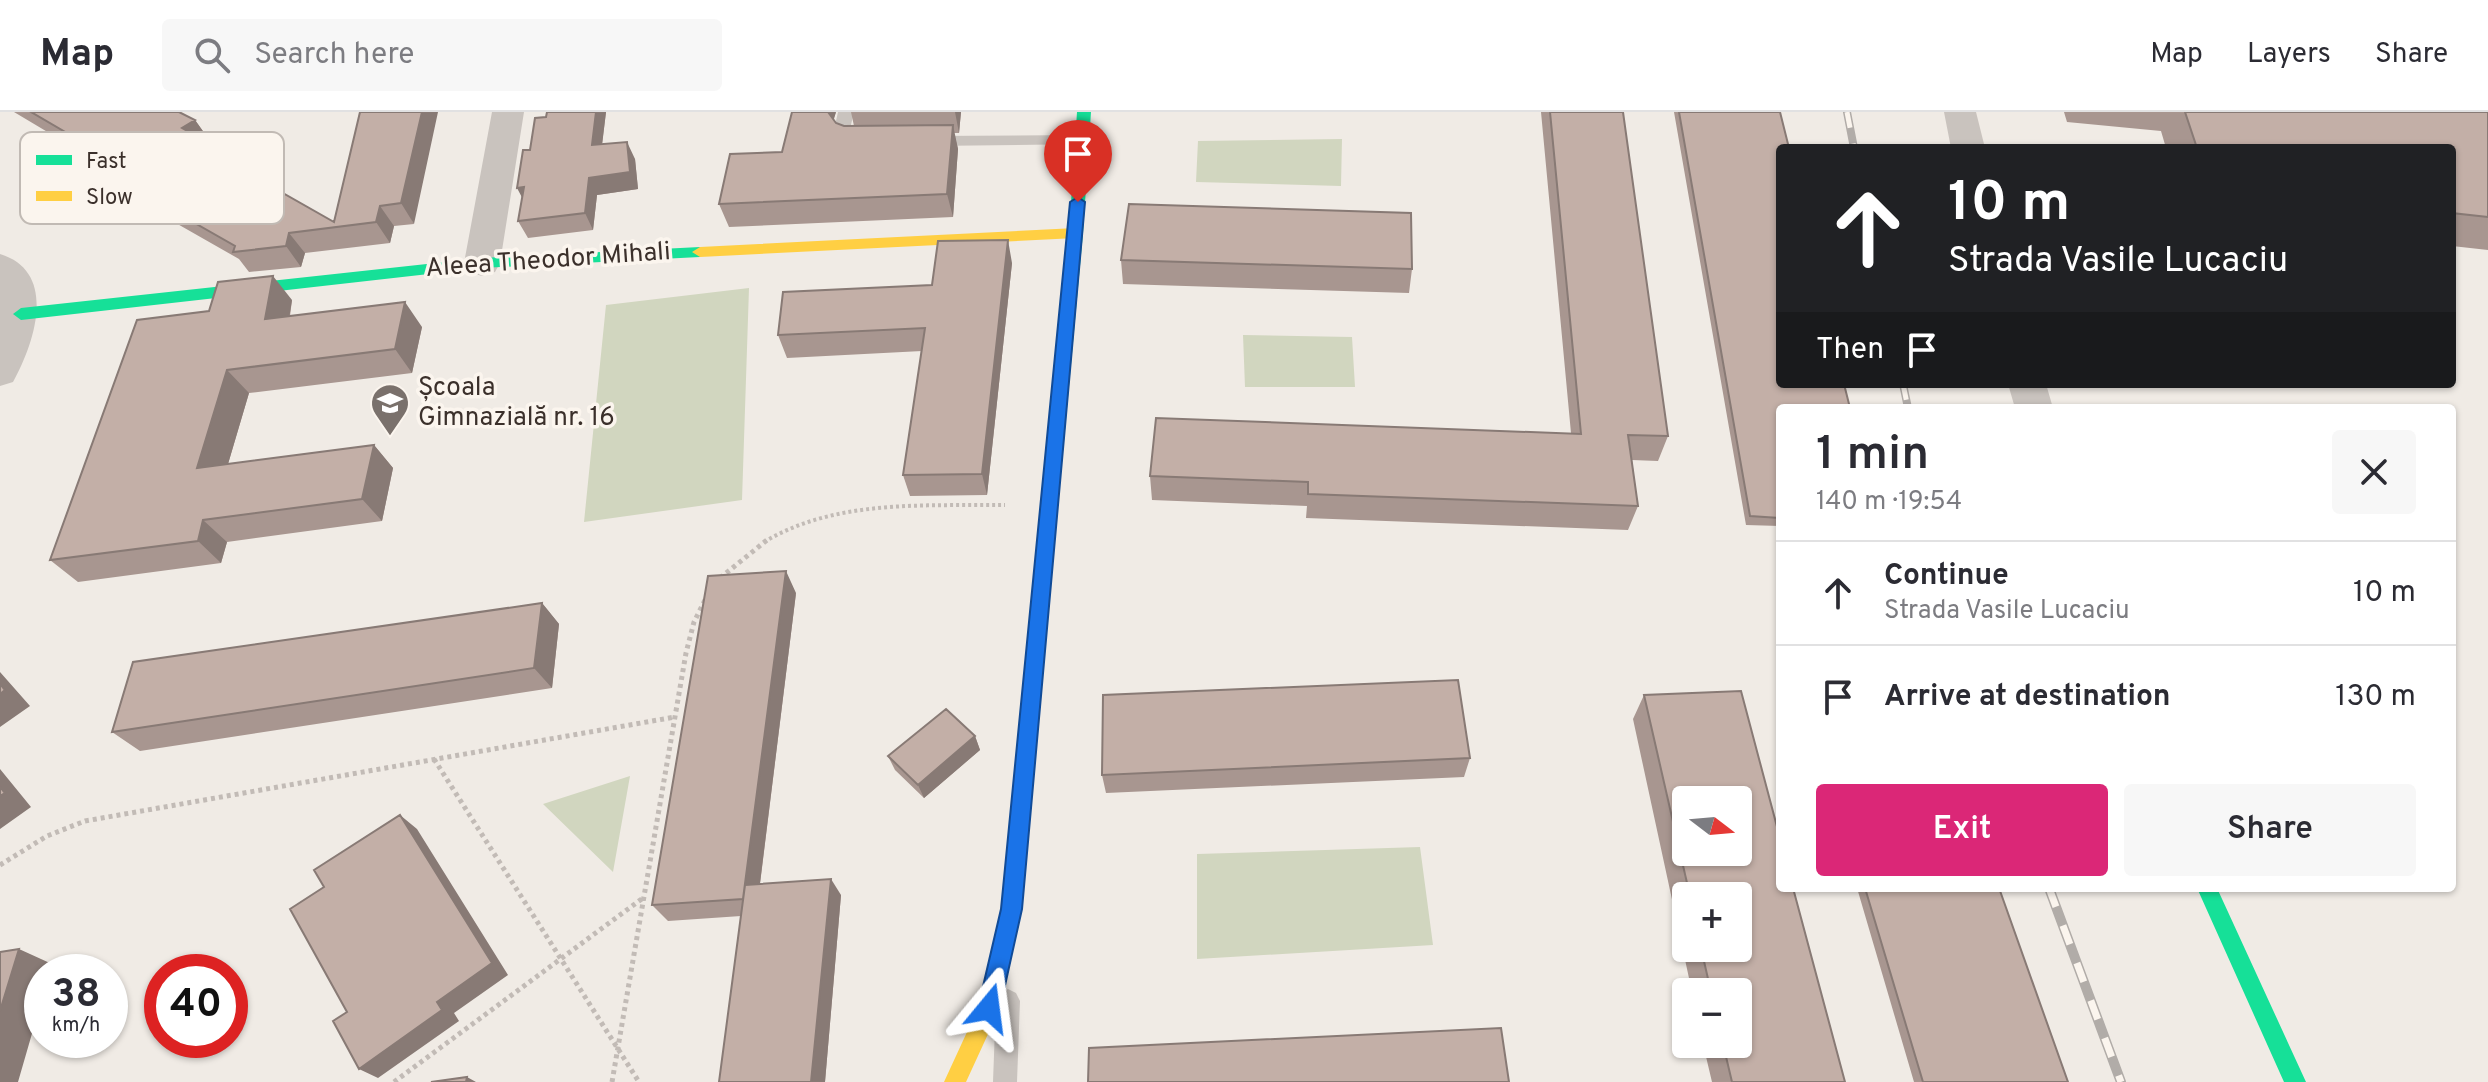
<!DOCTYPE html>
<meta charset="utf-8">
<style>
body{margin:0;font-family:Overpass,sans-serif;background:#f7f7f7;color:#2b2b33;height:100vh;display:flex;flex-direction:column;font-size:30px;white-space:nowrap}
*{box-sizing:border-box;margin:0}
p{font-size:26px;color:#7c7c81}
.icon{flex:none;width:44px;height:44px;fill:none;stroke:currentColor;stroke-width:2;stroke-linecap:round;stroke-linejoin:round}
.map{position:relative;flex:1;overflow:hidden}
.panel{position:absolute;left:1776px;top:292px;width:680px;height:488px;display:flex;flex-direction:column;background:#fff;border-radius:8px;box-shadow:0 2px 6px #0004}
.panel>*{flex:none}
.guide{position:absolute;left:1776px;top:32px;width:680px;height:244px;border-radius:8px;box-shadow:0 2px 6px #0004;background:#202124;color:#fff;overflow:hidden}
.needle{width:52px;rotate:106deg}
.fabs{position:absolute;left:1672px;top:674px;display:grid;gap:16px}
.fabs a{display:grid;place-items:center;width:80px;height:80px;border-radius:8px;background:#fff;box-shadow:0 2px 6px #0004;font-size:40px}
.speed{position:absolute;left:24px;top:842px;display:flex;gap:16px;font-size:40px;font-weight:700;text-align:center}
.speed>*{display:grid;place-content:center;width:104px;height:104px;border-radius:50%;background:#fff;box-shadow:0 2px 6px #0004;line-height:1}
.speed small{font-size:20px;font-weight:400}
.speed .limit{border:12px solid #d22;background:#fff;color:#111}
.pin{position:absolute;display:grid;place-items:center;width:68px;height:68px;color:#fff;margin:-82px -34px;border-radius:50% 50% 50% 0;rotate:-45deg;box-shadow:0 0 8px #0007}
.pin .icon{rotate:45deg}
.me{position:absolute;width:88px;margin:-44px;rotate:16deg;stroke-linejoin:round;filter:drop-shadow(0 0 6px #0008)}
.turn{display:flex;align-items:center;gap:28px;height:168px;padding:0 40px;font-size:36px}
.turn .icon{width:104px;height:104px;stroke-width:2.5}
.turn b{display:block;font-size:56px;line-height:68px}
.then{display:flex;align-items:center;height:76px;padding:0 40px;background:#0003;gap:16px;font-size:30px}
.round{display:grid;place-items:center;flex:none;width:84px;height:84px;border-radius:8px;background:#f7f7f7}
.head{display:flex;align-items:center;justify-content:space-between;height:136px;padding:0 40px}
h1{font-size:48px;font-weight:600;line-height:60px}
.primary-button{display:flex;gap:16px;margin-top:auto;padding:16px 40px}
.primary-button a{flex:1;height:92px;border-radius:8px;background:#db2777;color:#fff;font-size:32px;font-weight:600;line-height:92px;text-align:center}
.primary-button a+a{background:#f7f7f7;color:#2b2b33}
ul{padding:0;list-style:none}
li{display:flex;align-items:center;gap:24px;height:104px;padding:0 40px;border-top:2px solid #e1e1e2}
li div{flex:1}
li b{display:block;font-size:30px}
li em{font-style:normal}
header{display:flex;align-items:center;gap:48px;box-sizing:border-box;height:112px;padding:0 40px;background:#fff;border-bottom:2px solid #e1e1e2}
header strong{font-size:38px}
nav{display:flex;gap:44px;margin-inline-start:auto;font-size:28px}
.search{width:560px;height:72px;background:#f7f7f7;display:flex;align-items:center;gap:20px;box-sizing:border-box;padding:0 28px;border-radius:8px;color:#7c7c81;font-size:30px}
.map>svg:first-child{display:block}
</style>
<header>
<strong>Map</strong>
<div class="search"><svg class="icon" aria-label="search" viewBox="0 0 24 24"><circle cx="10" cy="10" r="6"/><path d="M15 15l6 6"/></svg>Search here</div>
<nav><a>Map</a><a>Layers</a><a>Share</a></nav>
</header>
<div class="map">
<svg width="2488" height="970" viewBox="0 0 2488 970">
<rect width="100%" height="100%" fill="#f0ebe5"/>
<path fill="#d1d6bf" d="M1342 27 1341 74 1196 70 1198 29Z
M749 176 742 388 584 410 606 193Z
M1243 223 1352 225 1355 275H1245Z
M630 664 613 760 543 692Z
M1420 735 1433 833 1197 847V742Z"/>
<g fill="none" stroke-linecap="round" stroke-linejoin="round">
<path stroke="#c2bbb6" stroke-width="4" stroke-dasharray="3 3" stroke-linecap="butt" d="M764 430C836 387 924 394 1005 393"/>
<path stroke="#c2bbb6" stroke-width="5" stroke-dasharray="4 4" stroke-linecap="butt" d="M720 466 767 428
M434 647 639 970
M0 753 47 724 85 709 675 605
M394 970 643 786
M612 970 686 541 694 510 707 484"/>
<path fill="#c9c3be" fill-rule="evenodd" d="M838 0H854L850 17 855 24 864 25V33H845L834 18Z
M1082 23 1088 24V32L930 34 922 29 930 24Z
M1008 877 1016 881 1020 889 1017 970H993L996 889 1000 881Z"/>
<path fill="#c9c3be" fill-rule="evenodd" d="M492 0H524L500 151 495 160 482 164 469 160 464 151Z
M1944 0H1976L1985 36H1951Z
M0 142C59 160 34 232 13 270L0 274Z
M2008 272H2046L2053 296H2015Z"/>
<path fill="#16e098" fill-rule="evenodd" d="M1077 0H1091L1083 121 1027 734 1024 741 1017 743 1010 741 1007 734 1069 121Z
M700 135 708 140 700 145 482 156 21 208 13 202 21 196 482 146Z
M2197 776H2217L2306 970H2284Z"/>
<path fill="#ffcf43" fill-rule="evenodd" d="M1076 116 1083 121 1076 126 700 145 692 140 700 135Z
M1017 725 1024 727 1027 734 1021 797 1000 896 966 970H944L979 894 1001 797 1007 734 1010 727Z"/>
<g stroke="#b1aca8" stroke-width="8">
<path id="rail-far1" d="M1847 0 1854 36
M1903 272 1908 296"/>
</g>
<g stroke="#b1aca8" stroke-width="10">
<path id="rail" d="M2049 776 2121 970"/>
</g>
<use href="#rail-far1" stroke="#fbf5ee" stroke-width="5" stroke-dasharray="16" stroke-linecap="butt"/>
<use href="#rail" stroke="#fbf5ee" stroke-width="7" stroke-dasharray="20" stroke-linecap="butt"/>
</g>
<path fill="#a89690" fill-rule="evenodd" d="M14 0H179L195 8 210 29 206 32 214 42 334 110 360 0 414 112 394 114 390 131 305 141 301 155 249 160 239 147 88 61 70 40 76 37Z
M547 0H606L602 32 635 47 638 77 597 83 593 118 528 126 518 109Z
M836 0 833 8 836 11 844 14H854L851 0H961L959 21H954L958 37 953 105 729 115 719 92 782 40Z
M1541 0H1623L1668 324 1658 349 1632 348 1638 394 1628 418 1306 406 1307 394 1152 388 1150 364 1571 321Z
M1674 0H1780V414L1746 413Z
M2064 0H2488V138L2452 134V36H2166L2161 19 2067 10Z
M1121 148 1412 157 1409 181 1123 172Z
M1012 151 987 383 910 384 903 363 922 239 787 246 778 223 932 173Z
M292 188 290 204 422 215 412 261 249 281 228 352 374 333 393 356 382 409 227 430 221 451 78 470 50 448Z
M796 481 760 772 841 783 825 970H719L741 804 668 809 652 793Z
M542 491 559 512 552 576 140 639 112 620Z
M1644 583 1845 970H1712L1703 932H1738V880H1692L1633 607ZM1686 784H1738V836H1686Z
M975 624 980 638 924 686 895 658 888 644Z
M1470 646 1464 665 1106 681 1102 663Z
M1857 776H1999L2068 970H1914Z"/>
<path fill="#887a75" d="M422 0H438L414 112 401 91Z
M596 0H606L600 50 592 33Z
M826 0H836L831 17Z
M955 0H961L959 21Z
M195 8 210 29 206 32 218 48 211 52 182 16Z
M953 13 958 37 953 105 947 82Z
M627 30 635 47 638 77 597 83 593 118 585 101 589 66Z
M524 75 526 93 517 76Z
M380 94 394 114 390 131 376 110Z
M289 121 305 141 301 155 286 134Z
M1008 128 1012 151 987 383 982 362Z
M273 164 292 188 285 232 265 207Z
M405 190 422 215 412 261 395 237Z
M227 258 249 281 220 379 197 356Z
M374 333 393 356 382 409 362 387Z
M203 408 227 430 221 451 198 429Z
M786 459 796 481 756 803 743 787Z
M542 491 559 512 552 576 534 556Z
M0 560 30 594 0 615Z
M975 624 980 638 924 686 918 673Z
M0 657 31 695 0 717Z
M400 703 417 717 508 863 454 901 459 909 378 966 359 957Z
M831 767 841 783 825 970H811Z
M19 837 52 852 50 860H42V887L18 970H0V899Z
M467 965 476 970H466Z"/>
<path fill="#c3afa7" stroke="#887a75" stroke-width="2" fill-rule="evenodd" d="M31 0H179L195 8 182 16 202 27 195 31 334 110 360 0H422L401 91 380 94 376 110 289 121 286 134 233 140 235 134 70 40 84 31Z
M547 0H596L592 33 627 30 630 60 589 66 585 101 518 109 524 75 517 76 523 38H530L535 6 546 5Z
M792 0H828L836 11 844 14 953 13 947 82 719 92 730 42 782 40Z
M1550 0H1623L1668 324 1628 323 1638 394 1308 382V370L1150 364 1156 306 1581 322Z
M1679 0H1780L1789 36H1780V272H1844L1850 296H1780V406L1750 404Z
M2185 0H2488V105L2452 101V36H2197Z
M1129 92 1411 101 1412 157 1121 148Z
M1008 128 982 362 903 363 925 216 778 223 783 180 932 173 938 129Z
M273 164 265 207 405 190 395 237 227 258 197 356 374 333 362 387 203 408 198 429 50 448 137 208 209 199 218 170Z
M786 459 743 787 652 793 708 464Z
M542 491 534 556 112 620 133 550Z
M1458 568 1470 646 1102 663 1103 583Z
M0 572 5 578 0 582Z
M1741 579 1780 726V776H1793L1845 970H1732L1723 932H1738V880H1711L1701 836H1738V784H1690L1644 583ZM1686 688H1738V740H1686Z
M946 597 975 624 918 673 888 644Z
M0 675 5 681 0 684Z
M400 703 492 851 437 890 442 898 359 957 333 909 347 900 290 797 324 775 314 758Z
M831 767 811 970H719L745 773Z
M1865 776H1999L2068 970H1923Z
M19 837 0 899V840Z
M1501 916 1509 970H1088L1089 936Z
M467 965 466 970H431Z"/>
<path fill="#1a73e8" stroke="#114b97" stroke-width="2" d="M1078 85 1085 90 1022 797 1000 896 997 904 989 907 981 904 978 896 1001 797 1070 90Z"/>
<defs>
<g id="school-pin" transform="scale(2)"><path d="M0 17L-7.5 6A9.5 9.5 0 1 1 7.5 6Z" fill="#7a716c" stroke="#fbf5ee"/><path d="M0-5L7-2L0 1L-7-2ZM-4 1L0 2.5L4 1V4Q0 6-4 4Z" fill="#fff"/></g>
</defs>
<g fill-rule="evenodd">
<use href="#school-pin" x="390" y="291"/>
</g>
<g text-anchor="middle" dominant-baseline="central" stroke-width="7" stroke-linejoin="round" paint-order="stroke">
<g font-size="26" fill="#3b302b" stroke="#fbf5ee">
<text transform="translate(548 149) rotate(-4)">Aleea Theodor Mihali</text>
</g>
<g font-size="26" fill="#3b302b" stroke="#fbf5ee" text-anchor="start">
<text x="418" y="276">Școala<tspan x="418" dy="30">Gimnazială nr. 16</tspan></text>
</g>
</g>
<rect x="20" y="20" width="264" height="92" rx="12" fill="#fbf5ee" stroke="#c1bab4" stroke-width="2"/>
<rect x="36" y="43" width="36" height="10" fill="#16e098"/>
<rect x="36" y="79" width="36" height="10" fill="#ffcf43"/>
<g font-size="22" fill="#3b302b">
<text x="86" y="56">Fast</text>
<text x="86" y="92">Slow</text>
</g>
</svg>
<div class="fabs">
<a><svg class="needle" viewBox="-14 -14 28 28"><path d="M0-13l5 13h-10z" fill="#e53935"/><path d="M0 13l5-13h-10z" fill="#7c7c81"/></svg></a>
<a>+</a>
<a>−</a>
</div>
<div class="speed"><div>38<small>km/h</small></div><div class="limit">40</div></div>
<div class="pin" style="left:1078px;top:90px;background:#d93025"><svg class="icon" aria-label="arrive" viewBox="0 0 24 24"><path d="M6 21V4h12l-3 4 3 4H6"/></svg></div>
<svg class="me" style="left:989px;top:896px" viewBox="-20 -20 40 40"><path d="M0-17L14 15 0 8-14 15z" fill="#1a73e8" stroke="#fff" stroke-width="4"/></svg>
<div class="guide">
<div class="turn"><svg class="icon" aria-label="ahead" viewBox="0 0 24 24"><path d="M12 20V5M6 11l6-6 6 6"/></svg><div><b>10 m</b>Strada Vasile Lucaciu</div></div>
<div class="then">Then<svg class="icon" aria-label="arrive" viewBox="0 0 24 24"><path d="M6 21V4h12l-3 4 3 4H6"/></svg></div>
</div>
<section class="panel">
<div class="head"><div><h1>1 min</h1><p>140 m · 19:54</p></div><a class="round"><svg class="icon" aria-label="close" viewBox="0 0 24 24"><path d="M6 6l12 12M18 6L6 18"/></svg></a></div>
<ul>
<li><svg class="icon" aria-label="ahead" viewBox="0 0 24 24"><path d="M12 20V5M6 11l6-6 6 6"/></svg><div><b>Continue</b><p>Strada Vasile Lucaciu</p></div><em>10 m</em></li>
<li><svg class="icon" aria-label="arrive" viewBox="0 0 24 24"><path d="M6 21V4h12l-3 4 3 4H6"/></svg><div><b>Arrive at destination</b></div><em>130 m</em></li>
</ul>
<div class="primary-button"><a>Exit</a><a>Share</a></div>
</section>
</div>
